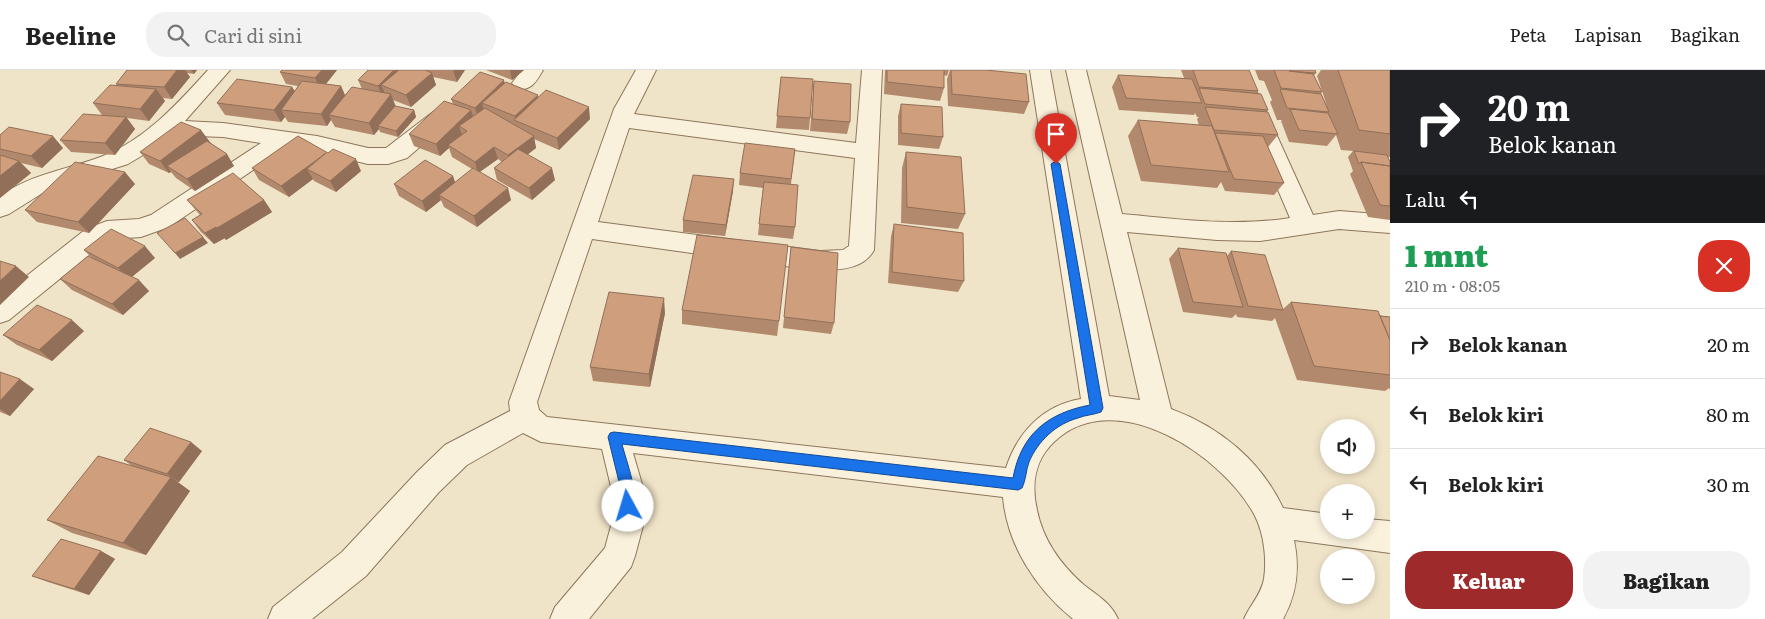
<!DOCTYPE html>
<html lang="id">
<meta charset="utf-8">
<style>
body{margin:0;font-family:Literata,serif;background:#f2f2f2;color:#222;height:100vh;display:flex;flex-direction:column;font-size:19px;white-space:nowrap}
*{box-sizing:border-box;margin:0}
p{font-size:16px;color:#767676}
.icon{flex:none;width:28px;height:28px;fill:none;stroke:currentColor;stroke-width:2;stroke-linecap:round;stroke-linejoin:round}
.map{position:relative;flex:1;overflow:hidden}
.panel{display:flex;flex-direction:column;background:#fff;width:375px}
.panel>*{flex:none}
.top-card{background:#202124;color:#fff;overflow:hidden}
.tools{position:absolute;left:1320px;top:349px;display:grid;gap:10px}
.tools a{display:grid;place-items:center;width:55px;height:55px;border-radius:50%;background:#fff;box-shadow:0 2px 8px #0003;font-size:25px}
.pin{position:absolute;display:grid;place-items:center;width:42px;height:42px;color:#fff;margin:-51px -21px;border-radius:50% 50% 50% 0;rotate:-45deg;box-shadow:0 0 5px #0007}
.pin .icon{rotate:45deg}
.me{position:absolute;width:55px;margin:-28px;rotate:354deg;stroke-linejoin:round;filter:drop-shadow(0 0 4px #0008)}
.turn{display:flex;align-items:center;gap:18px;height:105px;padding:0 15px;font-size:22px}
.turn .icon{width:65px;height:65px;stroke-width:2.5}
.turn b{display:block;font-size:35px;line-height:42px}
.then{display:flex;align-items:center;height:48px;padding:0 15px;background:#0003;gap:10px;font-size:19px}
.round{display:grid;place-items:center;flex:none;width:52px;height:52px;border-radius:20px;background:#f2f2f2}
.summary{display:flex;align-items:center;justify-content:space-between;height:85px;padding:0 15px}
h1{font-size:30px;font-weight:800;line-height:38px;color:#1e9e55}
.action{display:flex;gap:10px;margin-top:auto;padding:10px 15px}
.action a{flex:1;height:58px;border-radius:20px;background:#9e2a2b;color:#fff;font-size:20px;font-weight:800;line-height:58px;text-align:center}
.action a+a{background:#f2f2f2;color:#222}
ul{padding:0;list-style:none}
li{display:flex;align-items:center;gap:15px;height:70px;padding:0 15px;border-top:1px solid #e0e0e0}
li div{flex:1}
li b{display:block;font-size:19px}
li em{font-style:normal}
header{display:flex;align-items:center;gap:30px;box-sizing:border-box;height:70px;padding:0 25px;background:#fff;border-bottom:1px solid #e0e0e0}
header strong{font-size:24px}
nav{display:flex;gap:28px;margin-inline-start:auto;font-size:18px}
.search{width:350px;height:45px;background:#f2f2f2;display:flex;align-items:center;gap:12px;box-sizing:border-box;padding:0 18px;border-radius:20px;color:#767676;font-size:19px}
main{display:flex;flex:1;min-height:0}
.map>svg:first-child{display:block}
</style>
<header>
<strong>Beeline</strong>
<div class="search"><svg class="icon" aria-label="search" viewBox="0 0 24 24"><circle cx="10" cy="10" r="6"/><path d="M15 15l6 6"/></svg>Cari di sini</div>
<nav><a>Peta</a><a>Lapisan</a><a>Bagikan</a></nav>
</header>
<main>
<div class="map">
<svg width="1390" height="549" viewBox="0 0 1390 549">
<rect width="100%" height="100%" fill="#f0e4c8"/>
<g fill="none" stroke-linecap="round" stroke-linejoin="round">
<g stroke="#8d765c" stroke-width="2">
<path id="minor" d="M208 0H230L185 51 223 53 317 66 368 78H386L433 42 441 40 449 42 452 47 449 52 407 88 388 94H368L317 82 287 77 169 157 141 167 111 169 104 173 9 250 0 253V227L86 159 107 151 139 149 151 145 261 73 223 67 170 65 143 85 128 94 49 119 9 144 0 147V126C33 103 67 100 103 86 146 69 178 33 208 0Z
M522 0H543C536 12 531 22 516 18L512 13Z
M636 0H656L634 44 856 73 862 0H882L874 180C863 200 840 199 820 201L592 169 537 332 539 340 547 347 1006 398C1017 363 1043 335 1081 329L1030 0H1050L1109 326 1140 330 1066 0H1086L1122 144C1178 149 1234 157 1290 148L1227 0H1247L1313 145 1339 141 1390 145V163L1339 159 1260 171 1217 170 1127 162 1171 339C1220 357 1261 391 1283 438L1329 444V460H1366V449L1390 451V483L1294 470C1300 498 1297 524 1283 549H1244C1250 535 1261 525 1264 509 1267 489 1264 464 1255 446 1224 386 1116 314 1055 371 1035 389 1031 414 1037 440 1043 470 1061 495 1084 515 1098 526 1111 533 1118 549H1073C1036 519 1007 475 1003 427L633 383 644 421V452L635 486 631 497 589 549H550L555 537 605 478 612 452V421L602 379 541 372 523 363 467 395 439 422 366 506 312 549H268L273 537 342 482 417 402 445 375 510 341 509 332 614 39ZM629 58 855 88 849 176 843 180 820 181 598 152Z"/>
</g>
<use href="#minor" fill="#faf1dc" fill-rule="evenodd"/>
</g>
<path fill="#b2896c" d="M127 0H197L194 4 187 3 190 7 172 29 163 28 165 31 149 51 127 48 135 59 115 85 71 82 60 70 102 45 93 33 117 15 116 14Z
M282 0H337L326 14 341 16 345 25 362 19 358 10 368 0H465L457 12 433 7 436 15 411 37 393 30 395 36 414 40 416 47 398 67 380 62 379 59 374 65 335 57 331 50 327 56 288 52 285 47 281 52 225 45 217 33 292 17 295 21 298 16 286 14 280 2Z
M486 0H524L512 10Z
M885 0H949L947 6 944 5V18L940 31 884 24Z
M950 0H986L1029 32 1024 44 948 36 947 9Z
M1181 0H1249L1258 21 1257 23 1268 40 1267 42 1278 65 1268 77 1284 113 1274 125 1225 121 1221 112 1217 118 1141 111 1128 66 1138 50 1199 55 1197 49 1199 47H1197L1195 43 1194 45 1119 40 1112 17 1118 5 1184 8Z
M1255 0H1315L1316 3 1314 5 1322 22 1321 23 1327 36 1317 6 1321 0H1390V87H1388L1390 92V150L1368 147 1350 104 1353 101 1348 87 1353 81 1341 80 1336 65 1327 76 1289 72 1281 51 1282 50H1277L1270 32 1272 30 1264 11 1259 10Z
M781 7 810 48 809 60 776 58Z
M814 11 850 52 847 64 810 61 813 23Z
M505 13 590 49 559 80 534 69 536 78 527 85 555 110 532 130 497 110 494 98 502 92 498 89 480 102 511 130 477 157 444 137 441 130 426 142 399 126 394 114 453 106 455 113 472 99 452 87 449 78 440 86 414 76 409 64 453 34 451 29Z
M901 34 943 67 939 79 898 75V46Z
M0 65 63 78 42 98 21 93 31 103 0 128Z
M210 72 234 96 195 121 176 108 171 102 169 103 149 94 140 82Z
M795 79 791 114 795 157 793 169 758 165 763 118 739 115 740 103Z
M906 82 965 144 958 159 901 153 902 98Z
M252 98 361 101 336 122 314 111 313 109 289 127 259 110Z
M135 114 89 163 37 152 25 140Z
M733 121 725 166 683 162V150Z
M187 130H264L272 142 226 170 225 168 214 174 201 162 192 150 200 145Z
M894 154 964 211 958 222 888 213 891 166Z
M791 177 834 253 831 264 783 258Z
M1178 178 1227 186 1231 181 1283 239 1291 232 1390 247V320L1389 318 1385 321 1297 310 1275 248 1272 251 1237 247 1236 244 1232 248 1183 242 1169 189Z
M84 180 155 188 132 207 149 221 123 245 72 220 60 209 92 188Z
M682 240 779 251 777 266 682 254Z
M665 243 650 317 593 311 590 297Z
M84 261 52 291 17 275 3 265Z
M0 302 34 319 10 346 0 342Z
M202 381 179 412H177L190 421 146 485 72 463 47 450 132 396 124 390Z
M101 481 115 489 89 525 48 512 32 506Z"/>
<path fill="#916f58" d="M177 0H185L190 7 172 29 164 17Z
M191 0H197L194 4Z
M322 0H337L321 20 315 8Z
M394 0H406L381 15 386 26 383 28 378 16Z
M453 0H465L457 12Z
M510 0H524L512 10Z
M432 3 436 15 411 37 406 25Z
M504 10 507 22 482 33 485 44 479 50 475 38Z
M341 16 346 28 329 45 331 50 327 56 321 44Z
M292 17 299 29 281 40 285 47 281 52 274 40Z
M156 19 165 31 149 51 140 39Z
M391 24 396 37 378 56 379 59 374 65 369 53Z
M538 25 540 37 516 50 515 46Z
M589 37 590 49 559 80 557 68Z
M414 40 416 47 398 67 396 61Z
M471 40 475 52 459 56 462 65 448 75 449 78 440 86 436 74Z
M126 47 135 59 115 85 105 73Z
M201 60 210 72 167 96 171 102 169 103 160 91Z
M53 66 63 78 42 98 31 86Z
M534 66 536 78 511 97 508 85Z
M494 77 498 89 478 103 475 92Z
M326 83 307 99 313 109 289 127 281 116Z
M227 84 234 96 195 121 187 109Z
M356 89 361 101 336 122 330 111Z
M19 91 31 103 0 128V106Z
M552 98 555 110 532 130 529 118Z
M125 102 135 114 89 163 78 152Z
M453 106 457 118 439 125 441 130 426 142 422 131Z
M734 109 733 121 725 166 726 155Z
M508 118 511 130 477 157 474 146Z
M264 130 272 142 226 170 217 158Z
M216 157 225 168 214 174 205 163Z
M203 167 208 173 180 189 175 183Z
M145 176 155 188 129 209 118 198Z
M16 196 29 207 0 235V211Z
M139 210 149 221 123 245 112 234Z
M664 228 665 243 650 317 649 304Z
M72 250 84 261 52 291 39 280Z
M20 309 34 319 10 346 0 339V331Z
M191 372 202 381 179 412 167 404Z
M171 407 190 421 146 485 123 473Z
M101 481 115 489 89 525 74 519Z"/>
<path fill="#cf9f7d" stroke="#916f58" d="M127 0H177L164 17 116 14Z
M282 0H322L315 8 280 2Z
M368 0H394L378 16 358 10Z
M399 0H425L432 3 406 25 381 15Z
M887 0H944V18L887 12Z
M951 0H986L1026 4 1029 32 952 24Z
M1193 0H1249L1258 21 1199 17Z
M1274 0H1315L1316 3 1289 1 1313 4 1322 22 1281 18Z
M1338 0H1390V64L1359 60Z
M480 2 504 10 475 38 451 29Z
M1118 5 1192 9 1202 33 1126 28Z
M781 7 813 9 810 48 777 46Z
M237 9 292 17 274 40 217 33Z
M302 11 341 16 321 44 281 40Z
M814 11 851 14 850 52 812 49Z
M506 12 538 25 515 46 482 33Z
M110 15 156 19 140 39 93 33Z
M352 17 391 24 369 53 329 45Z
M1199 18 1261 24 1268 40 1205 34Z
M1280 19 1321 24 1329 42 1287 38Z
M546 20 589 37 557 68 514 50Z
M444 31 471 40 436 74 409 64Z
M901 34 942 37 943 67 901 63Z
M395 36 414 40 396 61 378 56Z
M1205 37 1268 42 1278 65 1214 60Z
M485 38 534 66 508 85 494 77 475 92 448 75 467 61 459 56Z
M1290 39 1328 43 1338 64 1299 60Z
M83 44 126 47 105 73 60 70Z
M1138 50 1212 56 1229 102 1151 95Z
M181 52 201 60 160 91 140 82Z
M9 57 53 66 31 86 0 79V65Z
M1215 63 1263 66 1284 113 1234 109Z
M298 66 328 83 333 79 356 89 330 111 307 99 326 83 281 116 252 98Z
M207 71 227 84 187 109 167 96Z
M745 73 795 79 791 109 740 103Z
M518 79 552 98 529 118 494 98Z
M1354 81 1387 85 1390 92V96L1361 92 1359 94Z
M906 82 961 87 965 144 907 137Z
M0 85 19 91 0 106Z
M425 90 453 106 422 131 394 114Z
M75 92 125 102 78 152 25 140Z
M1361 92 1390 96V136L1380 135Z
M473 98 508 118 474 146 439 125Z
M233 103 264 130 217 158 216 157 205 163 192 150 202 144 187 130Z
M693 105 734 109 726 155 683 150Z
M764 112 798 115 795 157 759 154Z
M185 148 203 167 175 183 157 163Z
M894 154 963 163 964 211 892 202Z
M111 159 145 176 118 198 84 180Z
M697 165 788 175 779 251 682 240Z
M791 177 838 183 834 253 784 247Z
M1178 178 1226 183 1243 237 1193 232Z
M1231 181 1265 185 1283 240 1248 236Z
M88 186 139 210 112 234 60 209Z
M0 191 16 196 0 211Z
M609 222 664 228 649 304 590 297Z
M1291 232 1378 241 1390 270V305L1314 296Z
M37 235 72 250 39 280 3 265Z
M1380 246 1390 247V270Z
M0 302 20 309 0 331Z
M150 358 191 372 167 404 124 390Z
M98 386 171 407 123 473 47 450Z
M61 469 101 481 74 519 32 506Z"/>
<path fill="#1a73e8" stroke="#114b97" d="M1056 91 1060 94 1103 338 1101 342C1093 345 1085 345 1078 348 1056 354 1038 371 1029 392 1026 400 1026 410 1022 418L1018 420 622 374C626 391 640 425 632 441L628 443 623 441 621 420 608 367 610 363 614 362 1013 408C1021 364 1048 343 1090 335L1051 94Z"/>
</svg>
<div class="tools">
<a><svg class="icon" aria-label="sound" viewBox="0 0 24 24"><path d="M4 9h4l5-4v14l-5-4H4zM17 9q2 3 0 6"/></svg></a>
<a>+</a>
<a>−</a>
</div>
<div class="pin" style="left:1056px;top:94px;background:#d93025"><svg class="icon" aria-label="arrive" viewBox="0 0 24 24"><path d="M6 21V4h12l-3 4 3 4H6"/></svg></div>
<svg class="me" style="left:628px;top:436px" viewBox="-20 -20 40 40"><circle r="19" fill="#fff"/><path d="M0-13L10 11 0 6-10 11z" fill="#1a73e8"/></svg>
</div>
<section class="panel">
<div class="top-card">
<div class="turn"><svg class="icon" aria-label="right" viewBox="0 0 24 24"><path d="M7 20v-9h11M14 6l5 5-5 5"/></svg><div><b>20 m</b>Belok kanan</div></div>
<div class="then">Lalu<svg class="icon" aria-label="left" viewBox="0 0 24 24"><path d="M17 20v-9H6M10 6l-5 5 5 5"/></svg></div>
</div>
<div class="summary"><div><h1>1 mnt</h1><p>210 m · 08:05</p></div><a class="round" style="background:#d93025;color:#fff"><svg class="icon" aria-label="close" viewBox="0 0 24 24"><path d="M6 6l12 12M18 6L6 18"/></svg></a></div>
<ul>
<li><svg class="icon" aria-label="right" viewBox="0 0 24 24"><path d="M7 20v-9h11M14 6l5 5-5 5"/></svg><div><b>Belok kanan</b></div><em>20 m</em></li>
<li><svg class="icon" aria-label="left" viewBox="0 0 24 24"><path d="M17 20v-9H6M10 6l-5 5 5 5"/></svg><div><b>Belok kiri</b></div><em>80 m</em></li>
<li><svg class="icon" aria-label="left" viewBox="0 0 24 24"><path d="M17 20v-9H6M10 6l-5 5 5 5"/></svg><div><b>Belok kiri</b></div><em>30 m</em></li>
</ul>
<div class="action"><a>Keluar</a><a>Bagikan</a></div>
</section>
</main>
